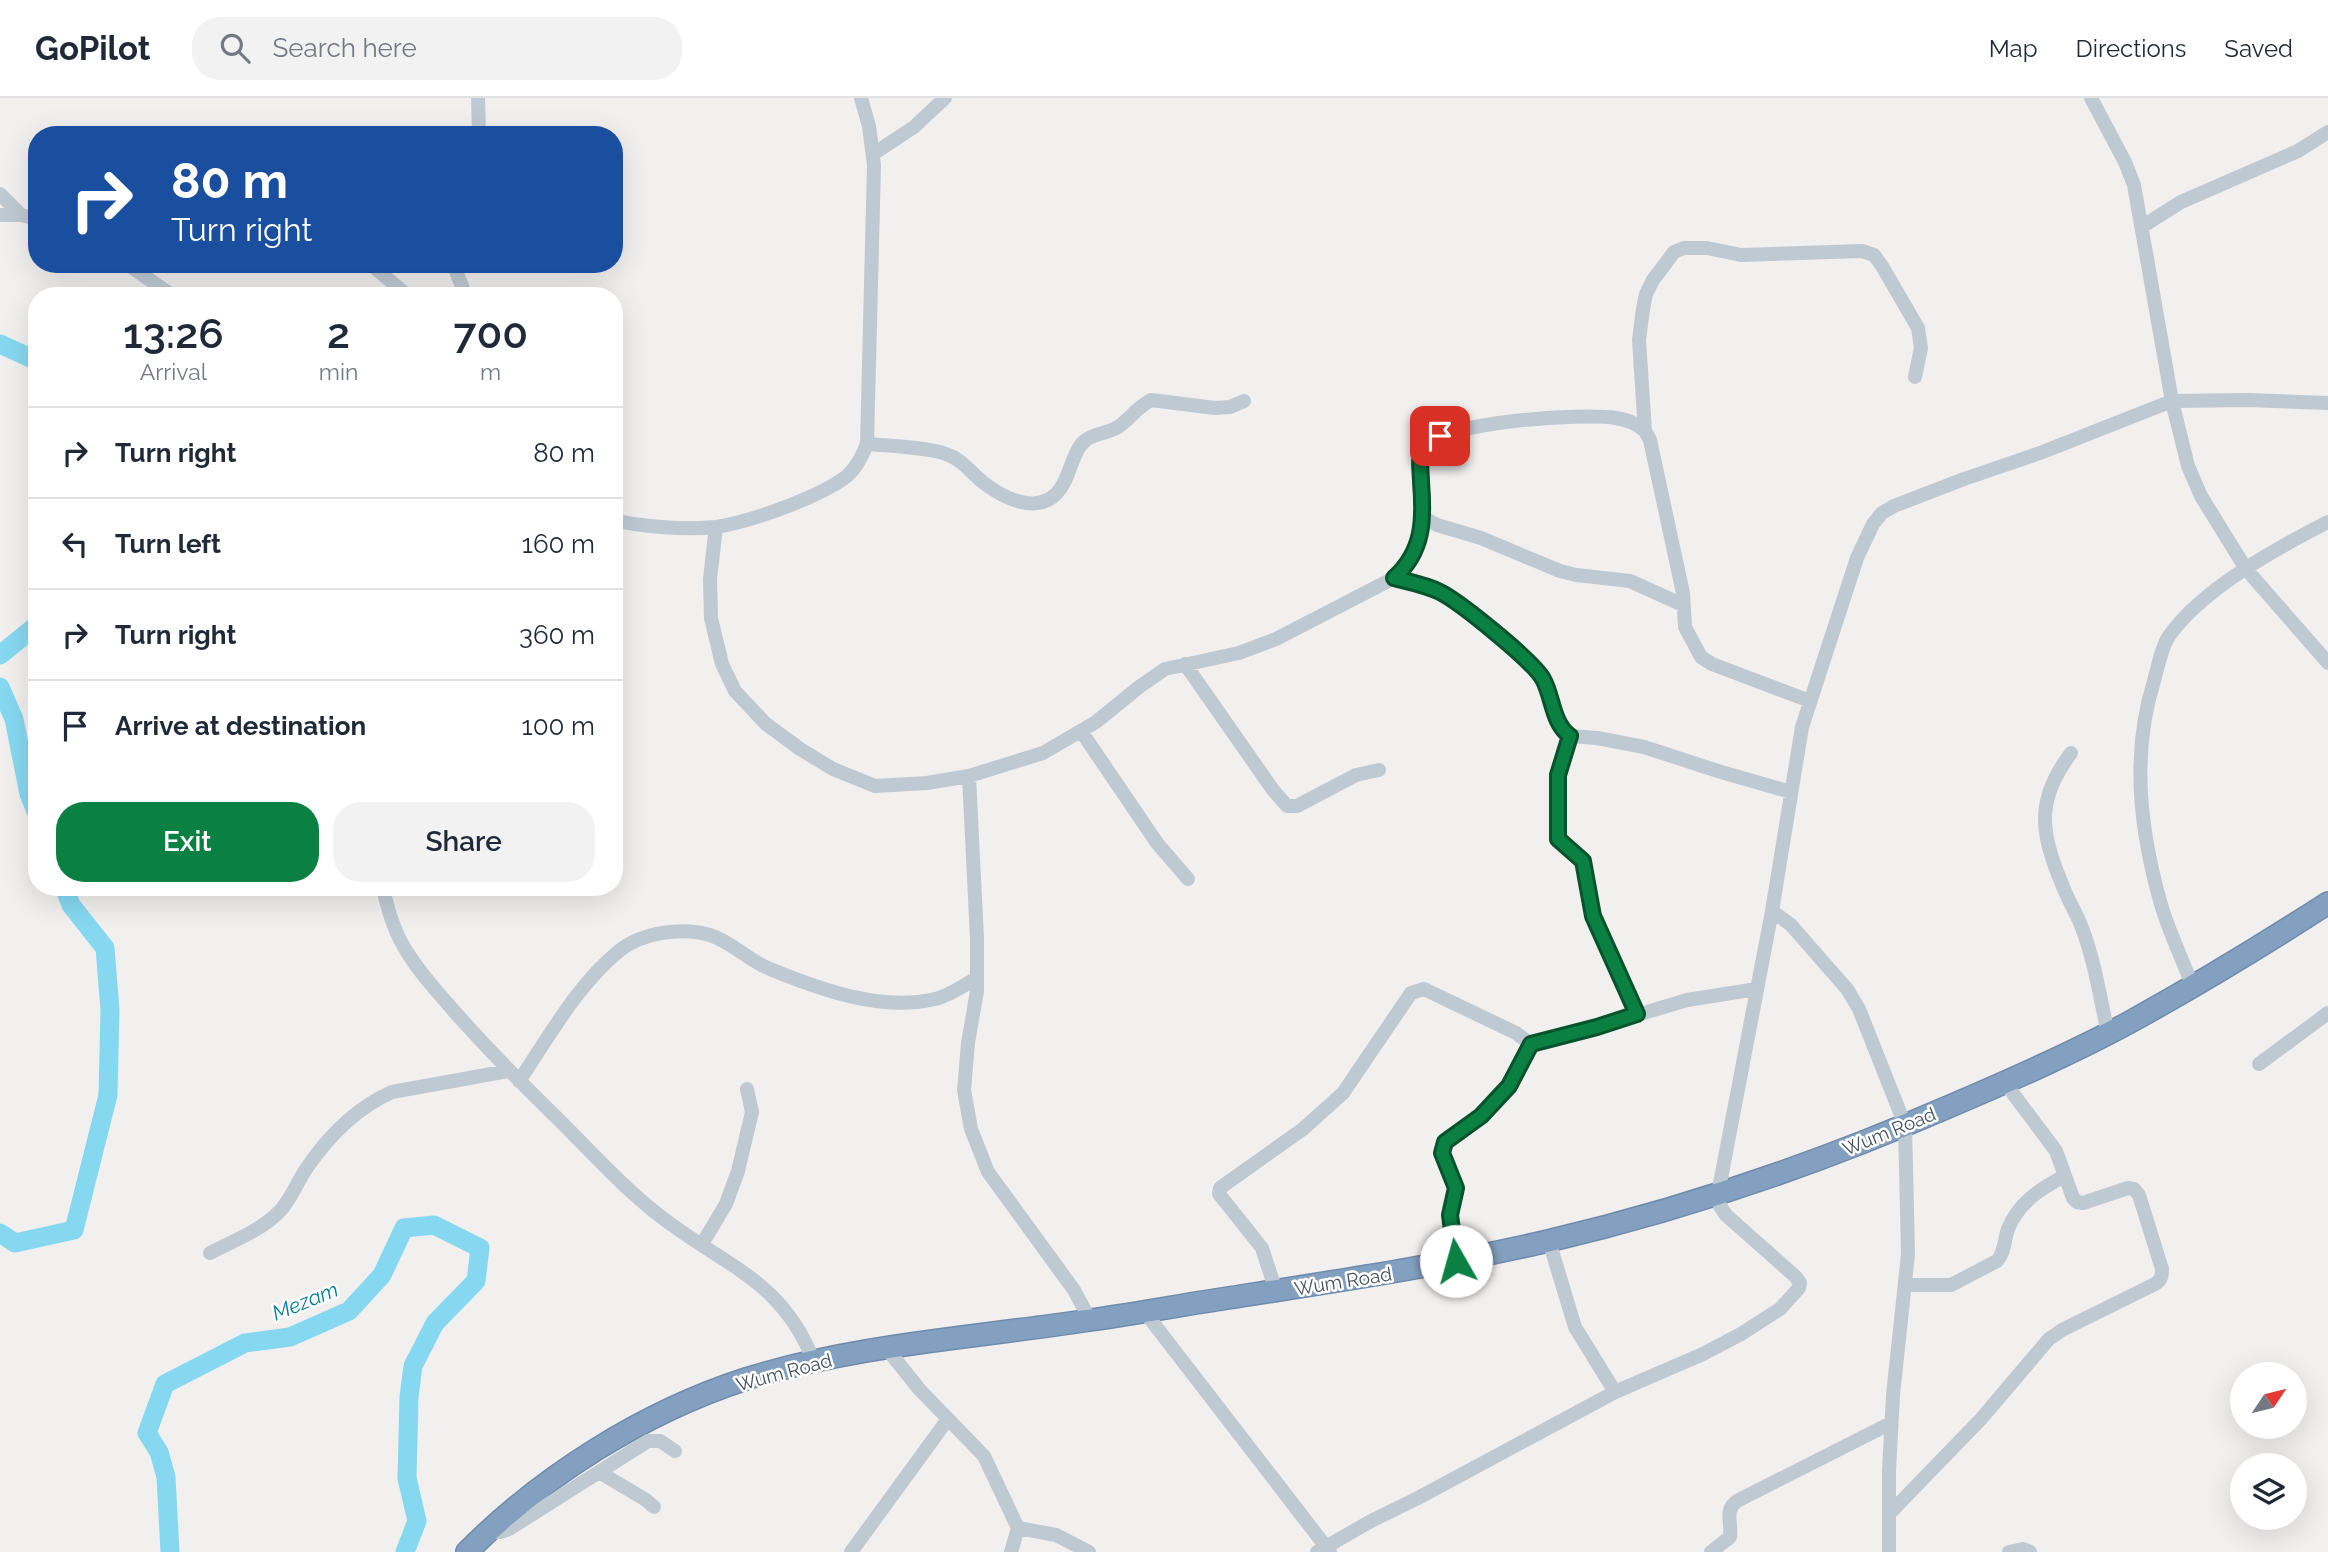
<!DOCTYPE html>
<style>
body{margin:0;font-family:Raleway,sans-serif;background:#f2f2f3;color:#1f2937;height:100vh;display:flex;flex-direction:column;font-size:26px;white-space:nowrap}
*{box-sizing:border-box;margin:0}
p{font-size:23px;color:#747a83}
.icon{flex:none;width:38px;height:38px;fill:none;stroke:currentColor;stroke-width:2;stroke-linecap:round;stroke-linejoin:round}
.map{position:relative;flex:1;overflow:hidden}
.side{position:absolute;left:28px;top:189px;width:595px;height:609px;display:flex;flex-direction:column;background:#fff;border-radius:28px;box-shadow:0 7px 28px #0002}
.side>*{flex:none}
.banner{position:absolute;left:28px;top:28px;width:595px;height:147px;border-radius:28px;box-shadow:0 7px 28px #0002;background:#1a4fa0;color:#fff;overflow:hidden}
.needle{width:46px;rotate:55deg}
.controls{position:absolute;left:2230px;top:1264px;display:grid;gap:14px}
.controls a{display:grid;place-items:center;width:77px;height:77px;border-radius:50%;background:#fff;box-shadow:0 7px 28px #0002;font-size:35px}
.pin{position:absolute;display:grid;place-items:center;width:60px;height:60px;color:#fff;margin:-30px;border-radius:14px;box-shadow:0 4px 10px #0006}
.me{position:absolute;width:77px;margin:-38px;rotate:353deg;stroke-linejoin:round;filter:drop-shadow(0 0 5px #0008)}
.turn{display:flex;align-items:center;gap:24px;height:147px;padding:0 28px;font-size:32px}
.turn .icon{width:91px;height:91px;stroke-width:2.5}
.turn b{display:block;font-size:49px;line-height:60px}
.eta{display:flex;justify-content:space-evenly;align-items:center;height:119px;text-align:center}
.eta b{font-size:42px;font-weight:600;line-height:49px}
.primary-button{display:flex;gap:14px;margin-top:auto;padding:14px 28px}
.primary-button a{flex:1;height:80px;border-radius:28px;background:#0b8043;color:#fff;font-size:28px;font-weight:600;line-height:80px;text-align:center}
.primary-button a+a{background:#f2f2f3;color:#1f2937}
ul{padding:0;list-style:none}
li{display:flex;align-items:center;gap:21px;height:91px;padding:0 28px;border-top:2px solid #e0e1e3}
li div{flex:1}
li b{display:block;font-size:26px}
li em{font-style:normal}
header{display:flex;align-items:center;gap:42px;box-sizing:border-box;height:98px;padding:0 35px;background:#fff;border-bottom:2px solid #e0e1e3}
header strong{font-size:33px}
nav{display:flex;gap:38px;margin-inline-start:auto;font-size:24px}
.search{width:490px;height:63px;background:#f2f2f3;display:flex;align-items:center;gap:18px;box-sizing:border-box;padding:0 24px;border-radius:28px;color:#747a83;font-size:26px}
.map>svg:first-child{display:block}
</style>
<header>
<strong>GoPilot</strong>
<div class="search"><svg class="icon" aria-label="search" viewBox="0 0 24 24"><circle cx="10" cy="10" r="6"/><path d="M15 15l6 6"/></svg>Search here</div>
<nav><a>Map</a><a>Directions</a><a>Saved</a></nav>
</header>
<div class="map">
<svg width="2328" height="1454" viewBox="0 0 2328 1454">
<rect width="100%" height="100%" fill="#f2efef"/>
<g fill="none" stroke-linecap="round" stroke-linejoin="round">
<path stroke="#86d8f1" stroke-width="19" d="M0 246 37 263
M0 557 37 527
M0 589 14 621 29 696 37 716
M0 1135 15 1145 74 1132 108 997 110 912 105 850 71 807 64 789
M170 1454 166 1379 159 1354 147 1335 165 1286 245 1245 290 1239 349 1213 382 1177 404 1130 434 1127 480 1150 476 1183 435 1225 413 1268 409 1299 407 1380 417 1423 405 1454"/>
<g stroke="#6f8bac" stroke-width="24">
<path id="highway" d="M467 1454C542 1378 644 1314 746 1281 854 1247 971 1240 1083 1223 1129 1217 1175 1208 1222 1201 1331 1184 1440 1168 1548 1143 1685 1111 1819 1065 1948 1009 2009 983 2071 956 2130 924 2197 887 2263 847 2328 805"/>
</g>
<path stroke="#bfc9d2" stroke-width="14" d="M478 0 479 37
M2091 0 2125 64 2134 87 2172 303 2188 368 2201 398 2246 471 2328 565
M873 56 914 29 945 0
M0 96 21 117
M0 117H21L37 121
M2143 128 2181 104 2298 53 2328 34
M127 166 173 198
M453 166 466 198
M374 169 408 198
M867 346C888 348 927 349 946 356 962 361 971 375 984 385 1003 400 1036 416 1056 396 1069 383 1070 363 1080 348 1089 335 1105 337 1118 329 1130 321 1137 309 1151 302L1215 310 1230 309 1244 303
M1423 419 1437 427 1481 440 1560 473 1576 477 1630 483 1683 507
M614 422C641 429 688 432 716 429 750 424 820 399 847 378 857 369 862 358 867 346L874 67 869 28 861 0
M716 429 710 481 711 520 722 566 735 593 766 626 800 651 833 671 875 688 927 685 969 678 1043 655 1096 624 1139 589 1165 571 1239 555 1276 541 1394 480C1424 453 1424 419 1421 381 1421 371 1418 359 1424 350 1441 323 1584 315 1616 320 1628 322 1636 325 1645 333
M1394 480 1442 495 1516 552 1542 579 1558 623 1562 632 1570 638 1597 640 1644 649 1721 674 1791 694
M1185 566 1273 692 1287 708H1297L1356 677 1379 672
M1810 603 1712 566 1701 559 1685 529 1683 495 1650 342 1645 333 1639 242 1643 211 1646 196 1653 182 1674 154 1684 150H1707L1741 157 1862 153 1874 157 1882 168 1918 230 1921 250 1915 279
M1081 633 1157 745 1188 781
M1570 638 1558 677 1557 738 1560 744 1583 763 1593 818 1637 916
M2071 655C2034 704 2041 736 2064 791 2069 804 2077 816 2082 830 2095 864 2100 900 2108 935
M969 678 977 841V893L968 945 964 992 971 1031 988 1074 1074 1192 1090 1222
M383 789C387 809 394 832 404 849 417 872 436 892 453 912 485 948 518 982 552 1015 588 1050 620 1087 660 1118 724 1168 782 1181 814 1264
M1772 813 1791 827 1847 891 1859 911 1905 1027 1908 1156 1893 1297 1889 1373V1454
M2192 887C2182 860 2168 832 2160 803 2140 731 2131 656 2154 583 2158 569 2161 550 2169 538 2202 491 2277 450 2328 424
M2259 966 2328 915
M519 983C549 939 577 887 619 853 642 834 682 829 710 837 732 844 749 863 770 871 819 891 881 914 935 901 949 898 964 887 977 880
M1549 1143 1575 1229 1615 1294
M702 1146 726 1106 738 1073 752 1014 747 991
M210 1155C233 1143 260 1133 279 1114 291 1102 298 1082 308 1068 329 1038 358 1009 392 994L508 973
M1456 1163 1450 1117 1456 1090 1443 1060 1442 1048 1450 1040 1481 1018 1509 988 1531 946 1597 929 1687 902 1757 891
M1905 1187H1951L1997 1163C2005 1154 2004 1142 2008 1131 2018 1105 2041 1090 2065 1078
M1276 1193 1262 1150 1219 1096 1220 1090 1303 1031 1343 995 1411 895 1424 891 1516 935 1531 946
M1144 1213 1330 1454
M887 1251 920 1292 984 1358 1018 1430 1011 1454
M599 1374 646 1402 654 1409
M1889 1416 1981 1321 2049 1241 2062 1232 2153 1187C2161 1183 2162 1179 2162 1171L2139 1097 2134 1091 2128 1090 2083 1105 2077 1104 2073 1100 2056 1053 2005 985
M1018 1430 1056 1437 1089 1454
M488 1434H501L509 1431 648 1343H660L675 1353
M851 1454 948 1321
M1317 1454 1371 1423 1418 1400 1615 1294 1703 1256 1741 1236 1780 1211 1799 1190 1800 1185 1796 1179 1726 1117 1720 1108 1718 1096 1772 813 1802 629 1857 460 1873 426 1882 415 1894 408 1964 381 2040 355 2172 303 2248 302 2328 305
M1711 1454 1730 1439C1732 1425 1724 1412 1737 1403L1891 1325
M2009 1454 2023 1451 2030 1454"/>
<use href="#highway" stroke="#84a0c0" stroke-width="21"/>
</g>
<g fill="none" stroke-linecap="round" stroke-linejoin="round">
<g stroke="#07532c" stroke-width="18">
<path id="route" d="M1440 338C1434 342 1427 344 1423 351 1418 361 1421 373 1421 384 1424 421 1424 453 1394 480 1410 484 1426 487 1440 494 1460 504 1533 563 1543 581 1553 599 1552 625 1570 638L1558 677V741L1583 763 1593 818 1637 916 1597 929 1531 946 1509 988 1481 1018 1445 1044 1442 1055 1456 1090 1450 1117 1456 1163"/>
</g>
<use href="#route" stroke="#0b8043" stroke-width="12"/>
</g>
<g text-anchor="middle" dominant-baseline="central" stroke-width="5" stroke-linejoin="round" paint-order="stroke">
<g font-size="19" fill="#46525d" stroke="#fff">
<text transform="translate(1889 1033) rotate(-22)">Wum Road</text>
<text transform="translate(1343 1183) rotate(-9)">Wum Road</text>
<text transform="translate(784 1274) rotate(-15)">Wum Road</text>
</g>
<g font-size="21" font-style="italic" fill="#057da2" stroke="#fff">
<text transform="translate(305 1203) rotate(-22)">Mezam</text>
</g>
</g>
</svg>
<div class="controls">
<a><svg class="needle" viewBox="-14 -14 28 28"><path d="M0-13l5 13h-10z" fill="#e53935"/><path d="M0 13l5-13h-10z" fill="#747a83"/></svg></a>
<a><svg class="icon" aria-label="layers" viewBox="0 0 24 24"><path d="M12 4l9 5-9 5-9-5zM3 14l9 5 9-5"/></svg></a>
</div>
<div class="pin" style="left:1440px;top:338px;background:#d93025"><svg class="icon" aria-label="arrive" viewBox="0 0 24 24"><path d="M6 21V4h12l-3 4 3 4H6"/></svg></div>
<svg class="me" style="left:1456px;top:1163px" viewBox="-20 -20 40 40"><circle r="19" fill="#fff"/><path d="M0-13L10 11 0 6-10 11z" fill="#0b8043"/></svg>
<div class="banner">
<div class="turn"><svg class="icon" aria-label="right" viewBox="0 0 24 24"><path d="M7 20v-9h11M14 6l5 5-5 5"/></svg><div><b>80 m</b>Turn right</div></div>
</div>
<section class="side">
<div class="eta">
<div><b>13:26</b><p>Arrival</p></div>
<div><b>2</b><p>min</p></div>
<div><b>700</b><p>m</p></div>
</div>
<ul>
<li><svg class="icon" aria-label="right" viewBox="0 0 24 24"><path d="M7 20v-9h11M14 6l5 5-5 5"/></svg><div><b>Turn right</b></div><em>80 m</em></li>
<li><svg class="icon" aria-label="left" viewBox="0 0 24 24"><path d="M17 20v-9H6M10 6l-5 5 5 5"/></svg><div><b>Turn left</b></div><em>160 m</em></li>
<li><svg class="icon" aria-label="right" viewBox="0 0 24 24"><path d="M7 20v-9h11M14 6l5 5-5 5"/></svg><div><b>Turn right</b></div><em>360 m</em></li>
<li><svg class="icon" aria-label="arrive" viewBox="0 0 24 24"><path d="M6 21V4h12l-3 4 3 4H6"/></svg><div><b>Arrive at destination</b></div><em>100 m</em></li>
</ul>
<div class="primary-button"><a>Exit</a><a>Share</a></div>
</section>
</div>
